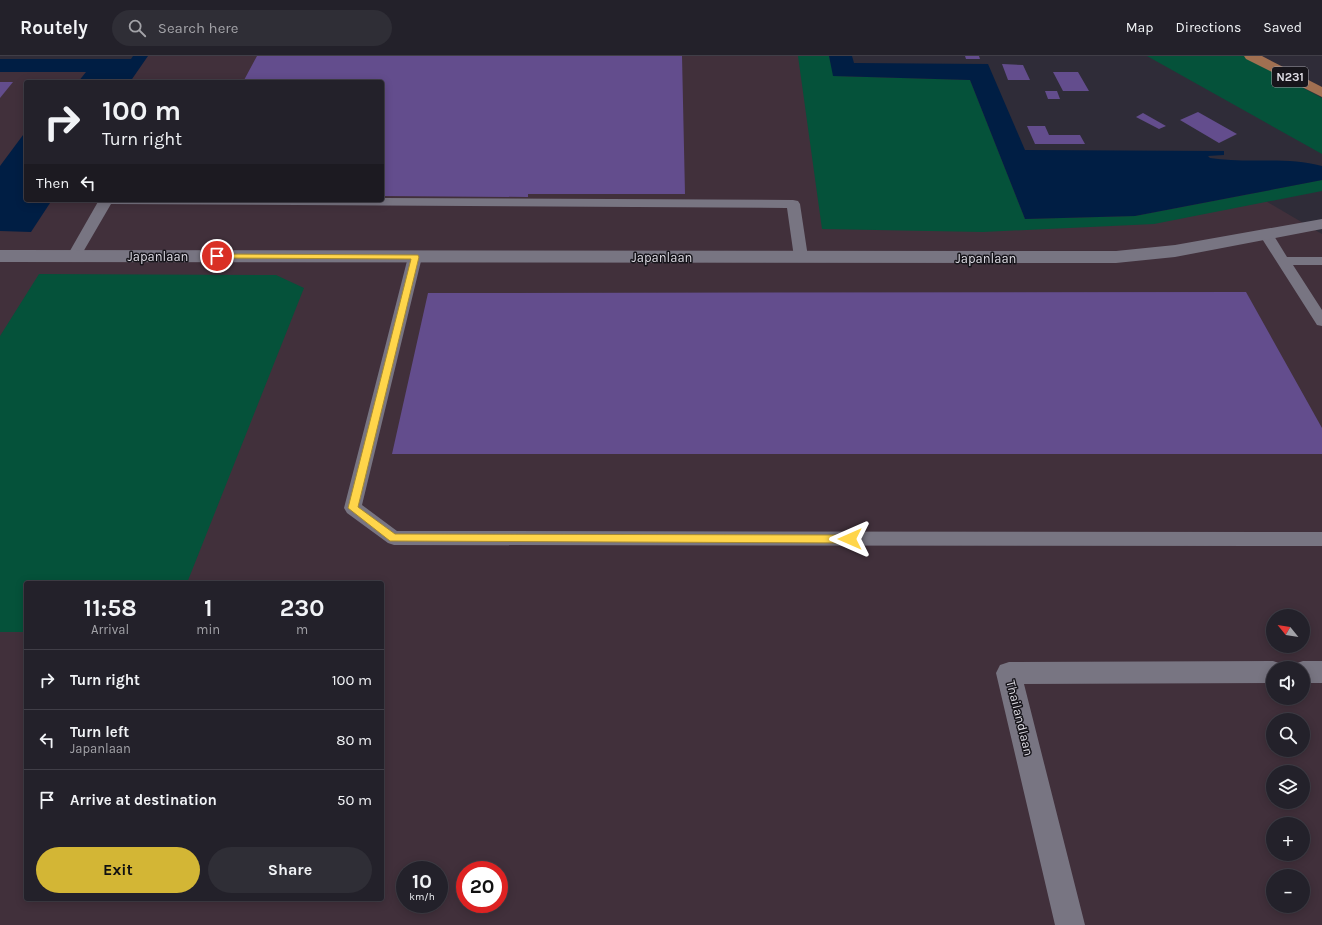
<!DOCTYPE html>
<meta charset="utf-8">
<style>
body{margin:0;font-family:Karla,sans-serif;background:#2f2e36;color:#f1f3f6;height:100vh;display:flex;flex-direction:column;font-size:15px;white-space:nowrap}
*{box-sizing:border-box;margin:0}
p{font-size:13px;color:#a3a3a8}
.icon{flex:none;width:22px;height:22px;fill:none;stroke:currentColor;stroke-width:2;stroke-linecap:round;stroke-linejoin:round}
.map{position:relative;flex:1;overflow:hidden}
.details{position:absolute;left:24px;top:525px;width:360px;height:320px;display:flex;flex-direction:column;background:#23212a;border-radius:4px;box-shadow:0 2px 10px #0003,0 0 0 1px #403e47}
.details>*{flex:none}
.guide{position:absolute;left:24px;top:24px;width:360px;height:122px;border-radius:4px;box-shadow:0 2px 10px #0003,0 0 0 1px #403e47;background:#23212a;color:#f1f3f6;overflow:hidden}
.needle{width:26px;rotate:300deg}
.buttons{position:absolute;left:1266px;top:553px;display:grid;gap:8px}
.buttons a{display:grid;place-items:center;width:44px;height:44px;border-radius:50%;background:#23212a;box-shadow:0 2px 10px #0003,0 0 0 1px #403e47;font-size:20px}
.speed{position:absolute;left:396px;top:805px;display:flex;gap:8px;font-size:20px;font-weight:700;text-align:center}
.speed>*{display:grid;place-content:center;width:52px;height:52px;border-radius:50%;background:#23212a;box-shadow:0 2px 10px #0003,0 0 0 1px #403e47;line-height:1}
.speed small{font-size:10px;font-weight:400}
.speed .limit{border:6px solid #d22;background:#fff;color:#111}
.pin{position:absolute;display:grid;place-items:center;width:34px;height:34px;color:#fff;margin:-17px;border:2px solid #fff;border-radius:50%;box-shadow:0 1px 4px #0007}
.me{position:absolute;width:44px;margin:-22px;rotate:270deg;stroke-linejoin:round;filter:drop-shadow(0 0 3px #0008)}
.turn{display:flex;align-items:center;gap:14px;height:84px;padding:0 12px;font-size:18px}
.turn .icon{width:52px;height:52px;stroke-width:2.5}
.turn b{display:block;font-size:28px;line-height:34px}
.then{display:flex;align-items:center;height:38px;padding:0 12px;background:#0003;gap:8px;font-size:15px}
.eta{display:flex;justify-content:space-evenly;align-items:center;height:68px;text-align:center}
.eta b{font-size:24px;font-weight:700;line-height:28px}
.button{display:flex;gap:8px;margin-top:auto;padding:8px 12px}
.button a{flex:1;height:46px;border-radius:24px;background:#d3b635;color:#111;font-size:16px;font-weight:700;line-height:46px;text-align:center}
.button a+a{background:#2f2e36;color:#f1f3f6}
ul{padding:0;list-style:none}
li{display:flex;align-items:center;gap:12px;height:60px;padding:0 12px;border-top:1px solid #403e47}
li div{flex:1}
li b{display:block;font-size:15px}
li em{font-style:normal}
header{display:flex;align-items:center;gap:24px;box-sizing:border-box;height:56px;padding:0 20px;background:#23212a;border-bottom:1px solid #403e47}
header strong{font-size:19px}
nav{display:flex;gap:22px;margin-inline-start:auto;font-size:14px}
.search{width:280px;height:36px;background:#2f2e36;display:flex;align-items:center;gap:10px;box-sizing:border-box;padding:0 14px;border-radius:22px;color:#a3a3a8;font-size:15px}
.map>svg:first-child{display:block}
</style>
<header>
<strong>Routely</strong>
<div class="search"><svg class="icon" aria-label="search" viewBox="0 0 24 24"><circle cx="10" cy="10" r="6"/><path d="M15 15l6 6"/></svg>Search here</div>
<nav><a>Map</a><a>Directions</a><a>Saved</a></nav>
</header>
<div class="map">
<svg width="1322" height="869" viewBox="0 0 1322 869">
<rect width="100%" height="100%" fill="#2f2c38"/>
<path fill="#41303b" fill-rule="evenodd" d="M144 0H841L844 13 978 17 1014 99 1189 100 1322 178V869H0V12L112 13ZM26 26H382V144H26ZM26 527H382V843H26ZM1273 560H1303V590H1273ZM1273 612H1303V642H1273ZM1273 664H1303V694H1273ZM1273 716H1303V746H1273ZM1273 768H1303V798H1273ZM405 814H439V848H405ZM465 814H499V848H465ZM1273 820H1303V850H1273Z"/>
<path fill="#05523a" d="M798 0H829L834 20 970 24 1025 163 1135 160 1322 124V135L1154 168 983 176 822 173Z
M1147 0H1244L1322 42V98Z
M39 218 276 219 304 232 187 527H26V576H0V280Z"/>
<path fill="#001e44" d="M133 0H148L130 26H78L86 16H0V3H131Z
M829 0H852L854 7 988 8 1025 94 1224 95V99L1208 100 1210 102C1247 108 1286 100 1322 110V124L1135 160 1025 163 970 24 833 20Z
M26 75V144H52L31 176 0 175V110Z"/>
<path fill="#634d8d" d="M257 0H682L685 138H528V141L382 140V26H243Z
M965 0H979L980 3H966Z
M1002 8 1023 9 1030 24H1008Z
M1053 16H1078L1089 35H1063Z
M0 26H13L0 42Z
M1045 35H1057L1060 43H1048Z
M1198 56 1237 78 1219 87 1180 64Z
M1143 57 1166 70 1159 73 1136 61Z
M1027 70H1045L1049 79H1080L1085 88H1035Z
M1246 236 1322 372V398H392L428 237Z"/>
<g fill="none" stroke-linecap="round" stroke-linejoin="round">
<path fill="#787582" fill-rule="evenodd" d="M382 142 793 144 798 145 800 148 808 201 806 204H796L794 201 787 152 111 148 79 203H69L67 200 99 144H382Z
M1266 174 1271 175 1287 201H1322V209H1293L1322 254V270L1317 269 1259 178 1261 175Z
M415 197 420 198 422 201 362 449 397 475 1322 476V490L394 489 388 487 347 457 344 452 408 201 410 198Z"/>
<path fill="#787582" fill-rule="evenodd" d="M1273 605 1282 608 1284 612H1273V627L1024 628 1085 869H1055L996 617 1000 609 1009 606Z
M1303 605H1322V627H1303V612H1292L1294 608Z"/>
<path fill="#787582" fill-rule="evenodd" d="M1322 163V173L1175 201 1116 207 0 206V194L1116 195 1175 189Z"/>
<path fill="#a17051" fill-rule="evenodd" d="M1244 0H1262L1322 31V41L1246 3Z"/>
</g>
<path fill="#ffd54a" stroke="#a68a30" d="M214 198 418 199 419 201 358 451 395 478 850 479 855 483 850 487 390 485 348 452 411 203 217 202 213 200Z"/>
<g text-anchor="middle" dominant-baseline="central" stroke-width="3" stroke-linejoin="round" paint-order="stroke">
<rect fill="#17151b" stroke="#a2a0a8" stroke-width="1" x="1272" y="11" width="36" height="20" rx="3"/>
<g font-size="12" font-weight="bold" fill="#dedce4">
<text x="1290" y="21">N231</text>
</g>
<g font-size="13" fill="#dedce4" stroke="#17151b">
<text x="158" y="200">Japanlaan</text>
<text x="662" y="201">Japanlaan</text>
<text x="986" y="202">Japanlaan</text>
<text transform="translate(1020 662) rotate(76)">Thailandlaan</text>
</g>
</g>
</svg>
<div class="buttons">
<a><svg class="needle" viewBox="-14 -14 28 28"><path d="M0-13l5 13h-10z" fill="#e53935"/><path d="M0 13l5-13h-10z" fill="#a3a3a8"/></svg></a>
<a><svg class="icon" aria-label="sound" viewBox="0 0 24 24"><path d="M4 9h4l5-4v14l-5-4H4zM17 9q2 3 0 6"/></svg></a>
<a><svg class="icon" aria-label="search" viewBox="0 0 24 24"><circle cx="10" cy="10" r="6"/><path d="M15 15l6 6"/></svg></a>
<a><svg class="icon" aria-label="layers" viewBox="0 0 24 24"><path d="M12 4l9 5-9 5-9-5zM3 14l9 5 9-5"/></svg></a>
<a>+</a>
<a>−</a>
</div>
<div class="speed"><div>10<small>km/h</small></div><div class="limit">20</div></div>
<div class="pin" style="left:217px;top:200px;background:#d93025"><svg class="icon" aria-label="arrive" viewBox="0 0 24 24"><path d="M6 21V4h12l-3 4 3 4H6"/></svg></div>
<svg class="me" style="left:850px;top:483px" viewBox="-20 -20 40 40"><path d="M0-17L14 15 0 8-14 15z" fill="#ffd54a" stroke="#fff" stroke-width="4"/></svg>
<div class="guide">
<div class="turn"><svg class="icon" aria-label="right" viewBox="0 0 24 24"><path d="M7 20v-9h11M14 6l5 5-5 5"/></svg><div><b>100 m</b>Turn right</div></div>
<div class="then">Then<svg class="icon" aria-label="left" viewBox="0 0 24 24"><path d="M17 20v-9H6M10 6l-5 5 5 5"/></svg></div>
</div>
<section class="details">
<div class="eta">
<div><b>11:58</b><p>Arrival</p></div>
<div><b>1</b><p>min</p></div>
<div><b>230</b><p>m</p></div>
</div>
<ul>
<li><svg class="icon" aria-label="right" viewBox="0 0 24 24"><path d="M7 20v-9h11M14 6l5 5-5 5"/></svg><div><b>Turn right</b></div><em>100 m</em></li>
<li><svg class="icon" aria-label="left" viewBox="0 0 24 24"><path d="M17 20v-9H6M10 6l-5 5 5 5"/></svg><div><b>Turn left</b><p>Japanlaan</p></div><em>80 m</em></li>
<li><svg class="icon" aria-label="arrive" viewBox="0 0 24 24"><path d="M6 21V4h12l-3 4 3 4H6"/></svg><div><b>Arrive at destination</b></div><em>50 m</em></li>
</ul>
<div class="button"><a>Exit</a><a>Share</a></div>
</section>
</div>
